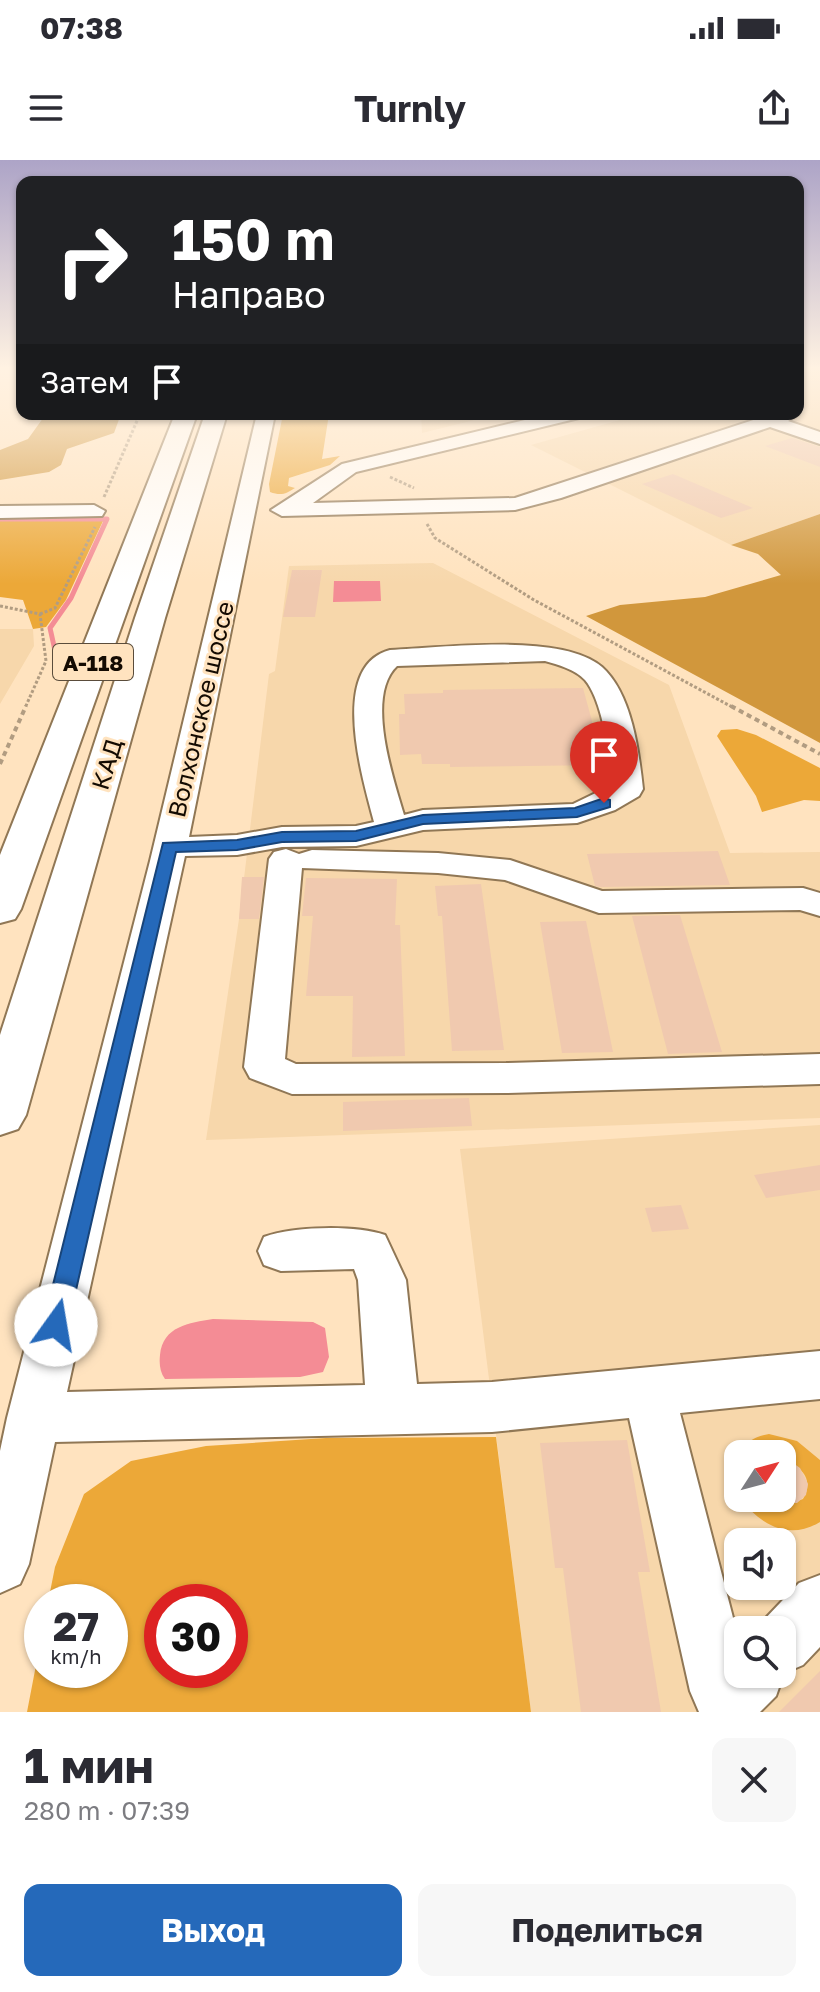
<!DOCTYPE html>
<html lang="ru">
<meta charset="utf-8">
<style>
body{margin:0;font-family:"Golos Text",sans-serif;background:#f7f7f7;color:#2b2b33;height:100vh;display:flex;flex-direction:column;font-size:30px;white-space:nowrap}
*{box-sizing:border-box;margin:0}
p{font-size:26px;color:#7c7c81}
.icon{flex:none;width:44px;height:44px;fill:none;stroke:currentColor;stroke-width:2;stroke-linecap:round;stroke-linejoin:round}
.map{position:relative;height:1552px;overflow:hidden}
.panel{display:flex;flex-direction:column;background:#fff;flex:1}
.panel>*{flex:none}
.top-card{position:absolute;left:16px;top:16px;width:788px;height:244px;border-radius:16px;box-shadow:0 2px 6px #0004;background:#202124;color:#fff;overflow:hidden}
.needle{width:52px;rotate:54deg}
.buttons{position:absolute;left:724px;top:1280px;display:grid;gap:16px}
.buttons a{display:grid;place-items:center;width:72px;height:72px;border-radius:16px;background:#fff;box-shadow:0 2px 6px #0004;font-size:40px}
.speed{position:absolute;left:24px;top:1424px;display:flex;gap:16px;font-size:40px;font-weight:700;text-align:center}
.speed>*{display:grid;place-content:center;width:104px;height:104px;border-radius:50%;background:#fff;box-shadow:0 2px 6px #0004;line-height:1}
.speed small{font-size:20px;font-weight:400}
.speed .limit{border:12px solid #d22;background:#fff;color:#111}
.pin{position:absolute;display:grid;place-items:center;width:68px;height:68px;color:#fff;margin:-82px -34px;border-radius:50% 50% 50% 0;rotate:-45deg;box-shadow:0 0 8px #0007}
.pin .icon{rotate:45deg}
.me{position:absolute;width:88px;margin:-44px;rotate:13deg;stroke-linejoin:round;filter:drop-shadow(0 0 6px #0008)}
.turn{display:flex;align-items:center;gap:28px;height:168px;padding:0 24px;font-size:36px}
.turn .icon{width:104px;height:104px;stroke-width:2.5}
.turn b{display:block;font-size:56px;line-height:68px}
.then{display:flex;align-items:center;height:76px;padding:0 24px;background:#0003;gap:16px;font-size:30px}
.round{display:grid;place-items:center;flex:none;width:84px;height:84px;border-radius:16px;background:#f7f7f7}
.summary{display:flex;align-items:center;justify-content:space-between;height:136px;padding:0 24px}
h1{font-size:48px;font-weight:700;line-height:60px}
.cta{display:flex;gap:16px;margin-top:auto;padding:16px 24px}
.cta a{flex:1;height:92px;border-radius:16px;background:#2569ba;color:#fff;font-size:32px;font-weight:700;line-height:92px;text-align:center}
.cta a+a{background:#f7f7f7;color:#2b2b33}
.status{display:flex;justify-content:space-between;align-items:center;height:56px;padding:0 40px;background:#fff;direction:ltr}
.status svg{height:22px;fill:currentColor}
header{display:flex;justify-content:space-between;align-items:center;height:104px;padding:0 24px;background:#fff;font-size:36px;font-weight:700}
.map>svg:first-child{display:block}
</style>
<div class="status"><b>07:38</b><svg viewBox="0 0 49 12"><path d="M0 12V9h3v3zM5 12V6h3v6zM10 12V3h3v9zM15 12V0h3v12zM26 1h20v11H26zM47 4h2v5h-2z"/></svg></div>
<header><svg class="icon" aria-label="menu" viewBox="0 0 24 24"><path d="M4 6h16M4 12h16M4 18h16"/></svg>Turnly<svg class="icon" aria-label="share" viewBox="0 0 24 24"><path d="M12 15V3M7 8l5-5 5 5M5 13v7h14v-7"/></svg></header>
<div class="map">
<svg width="820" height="1552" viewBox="0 0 820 1552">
<rect width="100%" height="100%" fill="#ffe3bf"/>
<path fill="#f7d7ab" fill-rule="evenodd" d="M810 206H820V354L731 385 531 285 641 254H798V210Z
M421 254H499L422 273Z
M433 403 669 525 730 693 820 692V958L206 980 239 759 269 514 275 511 289 406Z
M0 469H33L34 486 0 544Z
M820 965V1552H531L460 989ZM738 1294H782V1338H738ZM738 1382H782V1426H738ZM738 1470H782V1514H738Z"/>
<path fill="#eca838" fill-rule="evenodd" d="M283 254H329L322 299 340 296 330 305 289 318 288 326 295 328C286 334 281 336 270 332L269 324Z
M0 357 103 361 66 440 46 467 33 469 23 440 0 437Z
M737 569 756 575 820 608V641L804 640 762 652 756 636 717 576 721 570Z
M769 1274 797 1281 820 1300V1362C789 1381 760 1365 740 1338 756 1338 793 1344 803 1339 815 1319 801 1306 782 1299V1294H738V1334C726 1305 738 1279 769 1274Z
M496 1277 531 1552H27L42 1474V1510H110V1442H48L55 1407 84 1334 131 1301 206 1286 326 1278ZM230 1442V1510H162V1442Z"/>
<path fill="#d1973c" d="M46 254H121L114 273 67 289 61 305 49 312 0 320V290L28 279Z
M820 354V583L586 456 620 445 705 437 781 415 758 394 731 385Z"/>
<path fill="#f48c95" d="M334 421H380L381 441 333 442Z
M213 1159 313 1162 325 1168 329 1197 323 1212 300 1217 165 1219C160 1212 159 1204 160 1195 163 1166 189 1163 213 1159Z"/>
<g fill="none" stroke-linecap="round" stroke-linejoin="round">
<path stroke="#f48c95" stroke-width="5" d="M0 359H107L71 438 50 468 56 495"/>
</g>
<path fill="#f0c9af" d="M792 278 820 287V307L765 286Z
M673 314 753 348 721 358 642 324Z
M292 410H322L315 457H283Z
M583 528 604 605 450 607V604H422L421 594 400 595 399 554H405L404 534 443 533V530Z
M718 691 730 725 601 727 595 726 587 694Z
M242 717H264L259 759H239Z
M306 718 397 719 395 765H400L405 896 352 897 353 836H306L313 756H302Z
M481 724 504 890 452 891 442 756H438L435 726Z
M680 755 722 892 668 894 632 756Z
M586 761 613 892 562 893 540 762Z
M469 938 472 966 343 971V942Z
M820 1005V1030L766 1038 754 1015Z
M681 1045 689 1069 652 1072 645 1048Z
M627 1280 650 1412H638L661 1552H581L563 1408H555L540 1283Z
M782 1295 800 1308 808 1324 806 1335 797 1343H782Z
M820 1511V1552H779Z"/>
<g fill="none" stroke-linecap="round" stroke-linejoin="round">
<g stroke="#907755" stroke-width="4">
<path id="minor" d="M798 252 799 254 788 261 820 272V284L770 267 561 338 515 350 282 356 271 350 342 304 550 254H582L579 258 356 312 313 343 515 338 772 254Z
M257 254H275L189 677 237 675 282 667 356 666 374 662C363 620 328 506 390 490 443 488 562 472 602 507 632 534 639 592 643 629L639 636 615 650 577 663 423 670 356 686 282 687 237 695 185 696 67 1232 365 1225 358 1120 354 1109 281 1111 264 1105 258 1091 264 1077C294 1066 356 1065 385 1075L406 1120 417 1224 492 1222 820 1191V1239L680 1253 738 1477V1514H782V1470H758L761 1463 799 1423 820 1415V1487L803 1505 784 1513 776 1536 760 1552H699L690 1531 629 1258 492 1272 55 1282 29 1404 20 1424 0 1433V1291L7 1258 150 701ZM545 501C558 505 575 509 585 520 603 541 610 598 612 625L573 644 423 650 404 655C393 618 365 536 397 506Z
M94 345 105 351 102 356 0 358V346Z
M286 689 299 694 312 690 438 693 510 700 602 731 803 728 820 733V756L800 750 599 753 505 720 438 713 302 708 285 899 296 904 506 903 820 894V924L506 933 292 934 250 918 244 907 269 699 274 692Z"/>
</g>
<g stroke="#907755" stroke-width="4">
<path id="highway" d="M175 254H197L21 749 15 759 0 763V695Z
M205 254H227L165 458 26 955 18 969 0 975V875L135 458Z"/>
</g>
<path stroke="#b19c81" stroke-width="3" stroke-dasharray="3 2" stroke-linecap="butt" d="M390 317 414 328
M104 337 140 254
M427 364 435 378 534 440 734 548
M0 446 40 454 46 501 25 548
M40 454 55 448 95 367"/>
<path stroke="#b19c81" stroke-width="4" stroke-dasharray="5 4" stroke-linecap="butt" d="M731 546 820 594
M0 604 26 546"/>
<use href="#minor" fill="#fff" fill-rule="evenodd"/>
<use href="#highway" fill="#fff" fill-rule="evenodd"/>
</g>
<linearGradient id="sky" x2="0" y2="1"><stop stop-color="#ada4c7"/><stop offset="0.49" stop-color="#fff2e2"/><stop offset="1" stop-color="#fff2e2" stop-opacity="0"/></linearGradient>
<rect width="820" height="424" fill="url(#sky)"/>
<path fill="#2569ba" stroke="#184479" stroke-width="2" d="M604 638 610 640V647L577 657 423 664 356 681 282 682 237 690 176 692 68 1165 64 1173 56 1176 47 1173 43 1165 163 683 237 680 282 672 356 671 423 655 575 648Z"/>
<g text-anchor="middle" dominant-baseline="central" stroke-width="6" stroke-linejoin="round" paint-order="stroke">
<rect fill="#ffe3bf" stroke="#5a4c3b" stroke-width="2" x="53" y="484" width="80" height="36" rx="6"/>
<g font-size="22" font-weight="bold" fill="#140b02">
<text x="93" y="502">А-118</text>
</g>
<g font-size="24" fill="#140b02" stroke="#ffe3bf">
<text transform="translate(200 549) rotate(-77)">Волхонское шоссе</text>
<text transform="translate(106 604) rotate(-73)">КАД</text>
</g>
</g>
</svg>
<div class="buttons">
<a><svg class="needle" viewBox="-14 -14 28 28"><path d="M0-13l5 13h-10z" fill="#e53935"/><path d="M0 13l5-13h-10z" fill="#7c7c81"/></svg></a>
<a><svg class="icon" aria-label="sound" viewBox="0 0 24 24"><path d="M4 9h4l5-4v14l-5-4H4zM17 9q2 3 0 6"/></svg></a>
<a><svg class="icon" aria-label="search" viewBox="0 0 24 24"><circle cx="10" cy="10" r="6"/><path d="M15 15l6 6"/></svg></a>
</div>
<div class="speed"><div>27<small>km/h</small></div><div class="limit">30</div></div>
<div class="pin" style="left:604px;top:643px;background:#d93025"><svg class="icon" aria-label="arrive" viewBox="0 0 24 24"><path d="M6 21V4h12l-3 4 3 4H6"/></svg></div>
<svg class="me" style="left:56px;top:1165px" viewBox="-20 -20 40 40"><circle r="19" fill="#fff"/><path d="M0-13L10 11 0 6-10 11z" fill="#2569ba"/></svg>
<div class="top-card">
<div class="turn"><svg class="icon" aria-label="right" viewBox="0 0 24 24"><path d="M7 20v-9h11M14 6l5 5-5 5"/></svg><div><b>150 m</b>Направо</div></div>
<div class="then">Затем<svg class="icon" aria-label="arrive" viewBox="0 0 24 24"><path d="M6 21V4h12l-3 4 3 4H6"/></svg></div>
</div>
</div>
<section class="panel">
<div class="summary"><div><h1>1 мин</h1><p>280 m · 07:39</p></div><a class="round"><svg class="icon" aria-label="close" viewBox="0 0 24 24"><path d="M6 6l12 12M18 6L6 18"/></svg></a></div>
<div class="cta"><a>Выход</a><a>Поделиться</a></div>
</section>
